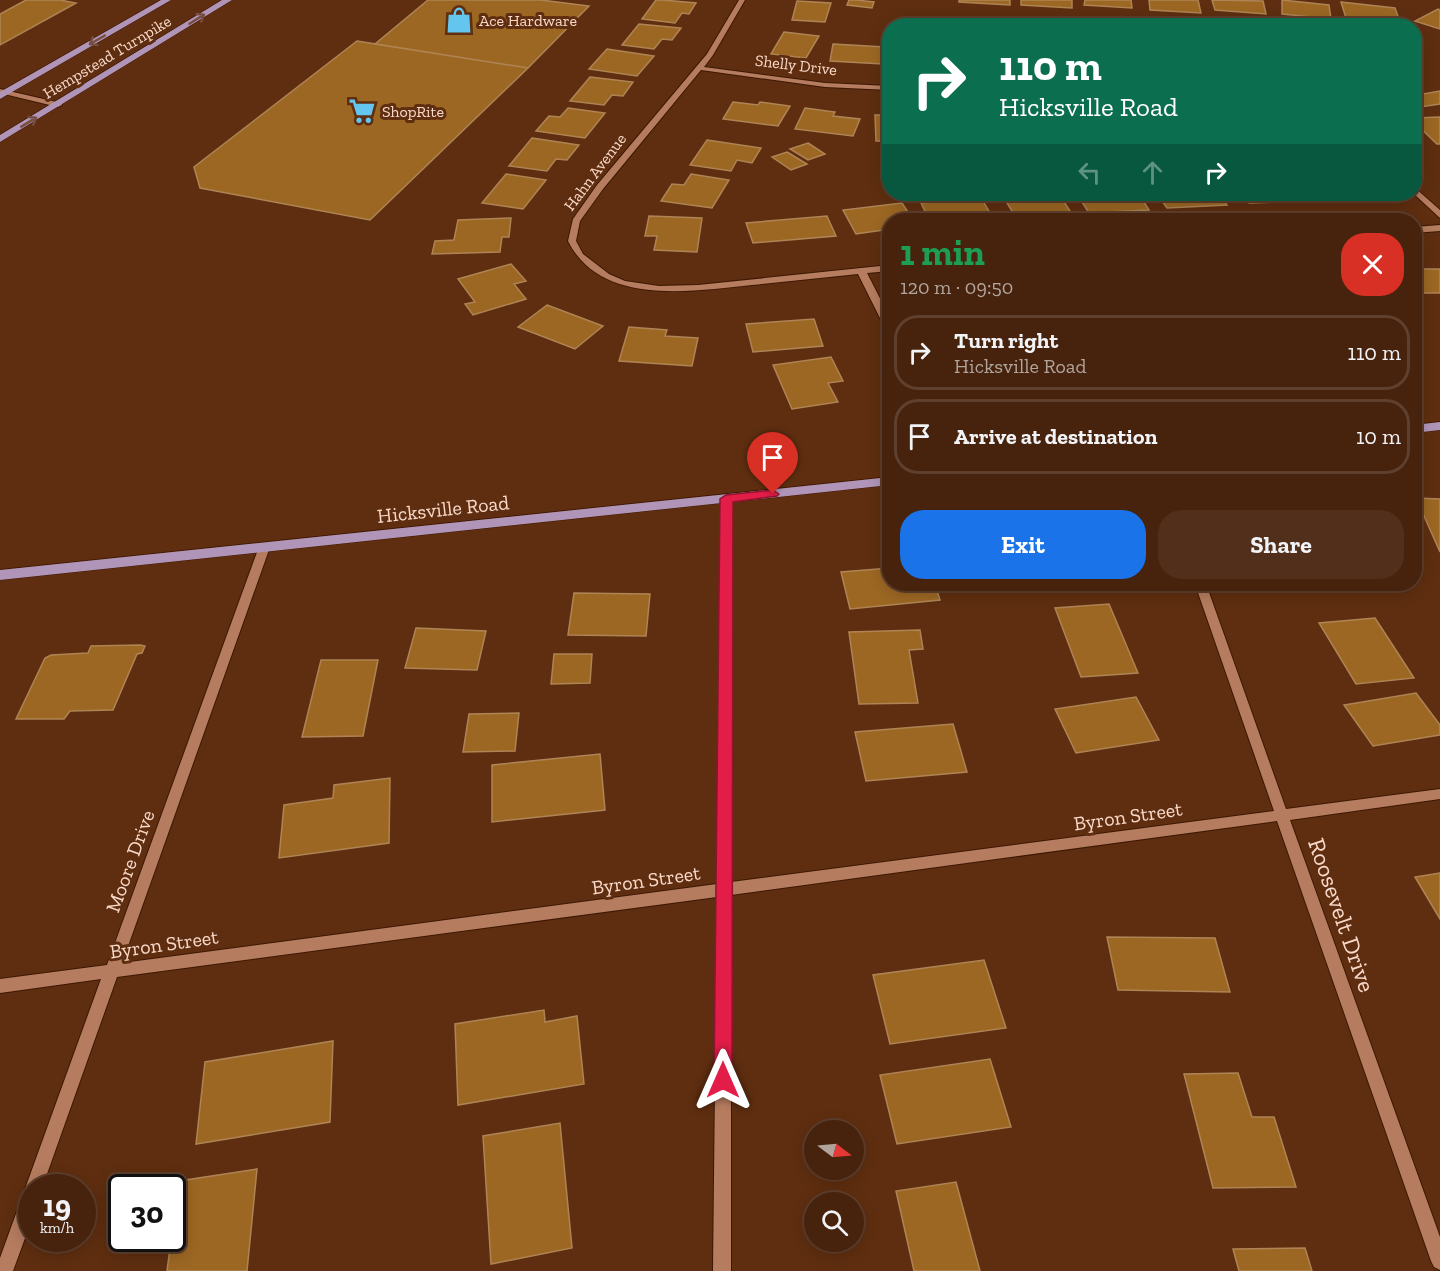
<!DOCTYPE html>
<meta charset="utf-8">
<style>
body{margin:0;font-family:"Zilla Slab",serif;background:#512f1a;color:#f1f3f6;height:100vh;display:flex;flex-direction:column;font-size:22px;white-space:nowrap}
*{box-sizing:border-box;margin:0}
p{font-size:20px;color:#b0a49d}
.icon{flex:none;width:33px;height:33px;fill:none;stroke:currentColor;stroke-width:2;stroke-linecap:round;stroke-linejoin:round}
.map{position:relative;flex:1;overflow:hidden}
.panel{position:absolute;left:882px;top:213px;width:540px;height:378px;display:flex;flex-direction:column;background:#47220c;border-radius:24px;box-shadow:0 3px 15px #0003,0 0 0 2px #5f3f2d}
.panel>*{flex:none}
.banner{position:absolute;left:882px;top:18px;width:540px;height:183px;border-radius:24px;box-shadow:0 3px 15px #0003,0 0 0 2px #5f3f2d;background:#0b6e4f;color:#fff;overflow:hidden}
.needle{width:39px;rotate:106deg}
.tools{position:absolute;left:804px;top:1120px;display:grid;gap:12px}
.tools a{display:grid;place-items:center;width:60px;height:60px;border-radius:50%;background:#47220c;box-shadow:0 3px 15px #0003,0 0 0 2px #5f3f2d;font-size:30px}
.speed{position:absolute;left:18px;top:1174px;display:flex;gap:12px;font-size:30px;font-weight:700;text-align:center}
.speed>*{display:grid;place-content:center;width:78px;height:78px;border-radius:50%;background:#47220c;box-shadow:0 3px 15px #0003,0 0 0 2px #5f3f2d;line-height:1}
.speed small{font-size:15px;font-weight:400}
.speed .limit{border:3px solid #111;border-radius:9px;background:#fff;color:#111}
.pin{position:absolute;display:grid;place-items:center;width:51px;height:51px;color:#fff;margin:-62px -26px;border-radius:50% 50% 50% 0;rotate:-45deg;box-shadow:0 0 6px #0007}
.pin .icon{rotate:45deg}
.me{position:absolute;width:66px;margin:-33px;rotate:0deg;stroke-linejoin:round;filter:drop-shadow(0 0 4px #0008)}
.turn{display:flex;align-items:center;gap:21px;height:126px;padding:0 18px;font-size:27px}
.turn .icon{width:78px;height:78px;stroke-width:2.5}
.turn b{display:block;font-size:42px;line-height:51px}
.lanes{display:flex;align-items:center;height:57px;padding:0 18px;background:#0003;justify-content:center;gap:30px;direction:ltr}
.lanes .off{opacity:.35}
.round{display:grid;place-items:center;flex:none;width:63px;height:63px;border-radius:24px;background:#512f1a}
.overview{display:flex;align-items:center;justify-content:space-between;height:102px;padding:0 18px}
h1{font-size:36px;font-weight:700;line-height:45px;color:#1e9e55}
.action{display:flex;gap:12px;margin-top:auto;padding:12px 18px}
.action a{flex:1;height:69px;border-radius:24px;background:#1a73e8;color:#fff;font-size:24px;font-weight:700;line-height:69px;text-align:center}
.action a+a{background:#512f1a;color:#f1f3f6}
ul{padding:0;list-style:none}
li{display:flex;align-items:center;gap:18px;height:75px;margin:0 12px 9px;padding:0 6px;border:3px solid #5f3f2d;border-radius:24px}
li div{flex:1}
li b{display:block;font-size:22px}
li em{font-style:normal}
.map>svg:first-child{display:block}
</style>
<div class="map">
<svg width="1440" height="1271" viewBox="0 0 1440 1271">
<rect width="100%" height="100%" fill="#5f2e10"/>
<path fill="#9c6723" stroke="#af8455" stroke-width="1.5" d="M26 0H60L76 3 0 45V14Z
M428 0H541L589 6 528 68 375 44Z
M656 0H663L696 3 689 14 682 13 675 23 642 19Z
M849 0H856L874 2 872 8 847 5Z
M959 0H1010V5L959 2Z
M1021 0H1072V8L1021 5Z
M1085 0H1131L1132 8 1084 5Z
M1149 0H1198L1201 13 1150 10Z
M1212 0 1263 1 1266 14 1215 10Z
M1282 0 1329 5 1331 19 1282 14Z
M797 1 831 3 825 22 792 20Z
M1341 2 1395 8 1400 22 1346 18Z
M1438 9 1440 10V29L1415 21Z
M639 24 681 28 672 40 662 39 654 49 622 45Z
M784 32 819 36 806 58 771 54Z
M357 41 528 68 370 220 200 188 194 167Z
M833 44 885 47 883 64 830 61Z
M607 49 654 56 637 76 589 69Z
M590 77 633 82 623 96 612 95 604 105 570 101Z
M1414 88 1423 94 1440 91V104L1414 108Z
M733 102 758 105 760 102 790 106 778 126 723 119Z
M568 108 605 113 585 138 536 131 549 116 560 117Z
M805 108 835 112 833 116 860 119 853 136 795 129Z
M875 115H890V141H876Z
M1440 117V144H1437L1414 122V118Z
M532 138 579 145 567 160 556 159 547 171 509 166Z
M707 140 761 148 752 163 737 160 731 171 690 165Z
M808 143 825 154 808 160 790 149Z
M787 152 807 164 791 170 772 157Z
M506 174 546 180 523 209 482 203Z
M691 174 729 180 712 208 661 201 672 184 684 185Z
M942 194H979L994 220H929L921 203 945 201Z
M1059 194 1072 214 1016 218 1004 198Z
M1077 194H1139L1149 210 1089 213Z
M1157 194H1218L1227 205 1167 208Z
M1241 194H1299L1304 201 1249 203Z
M1315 194H1357L1361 197 1322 200Z
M902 203 913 220H890V229L856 234 843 210Z
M649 216 702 218 697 252 654 250 657 236H645Z
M827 216 836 236 753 243 746 223Z
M511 218 509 237H502L500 252 432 254 435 241 454 240 458 220Z
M511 264 526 281 514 284 526 299 473 315 465 304 475 302 458 279Z
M1414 269H1440V293H1414Z
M547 305 603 326 575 349 518 327Z
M814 319 823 346 753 352 746 324Z
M629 327 667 330 665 336 698 338 692 366 619 361Z
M831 357 843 381 828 383 838 402 792 409 773 365Z
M1416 498 1440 499V552Z
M890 568V584H935L940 600 850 609 841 572Z
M1023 584H1090L1026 591Z
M574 593 650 594 646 636 568 635Z
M1109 604 1138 673 1081 677 1055 608Z
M1375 618 1414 678 1356 684 1319 623Z
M416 628 486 631 477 670 405 668Z
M920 630 923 649 909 650 918 703 859 704 849 632Z
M140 645 145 646 142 653 137 654 113 710 70 711 64 719H16L45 658 51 655 88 653 91 646Z
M554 654H592L590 683 551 684Z
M321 660H378L363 736 302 737Z
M1416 693 1440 725V735L1373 746 1344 705Z
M1136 697 1159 740 1076 753 1055 709Z
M519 713 515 751 463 752 469 714Z
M953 724 967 772 866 781 855 732Z
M600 754 605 810 492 822V765Z
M390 778 389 843 279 858 284 805 333 798 334 785Z
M1440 873V919L1415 877Z
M1107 937 1215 938 1230 992 1118 990Z
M984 960 1006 1028 890 1044 873 975Z
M544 1010 545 1022 577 1016 584 1084 458 1105 455 1024Z
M333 1041 330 1122 196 1144 205 1062Z
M990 1059 1011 1127 897 1144 880 1075Z
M1238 1073 1252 1117H1274L1296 1187 1213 1188 1184 1074Z
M560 1123 572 1248 491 1264 483 1136Z
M257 1169 247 1271H167L179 1181Z
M956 1182 980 1271H914L896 1191Z
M1305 1248 1312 1271H1239L1233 1249Z"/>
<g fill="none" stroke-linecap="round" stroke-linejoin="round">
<g stroke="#3d1803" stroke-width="2">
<path id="minor" d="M739 0H745L713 55 704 67 825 83 890 86V90L825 87 701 70 603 189 580 221 576 241 583 254 609 274 625 281 659 286 698 285 890 265V271L867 273 890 318V331L885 328 858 274C823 278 787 281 752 285 692 291 601 307 568 241L573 219 597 185 707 54Z
M0 89 61 103 62 105 58 107 0 93Z
M1414 187 1440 210V218L1414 194Z
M1440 225V231L1414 233V227Z
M726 495 731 499V882L1274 811 1195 584H1206L1286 809 1440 789V799L1290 820 1440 1237V1270L1434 1267 1431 1261 1277 821 731 895V1271H713L717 897 117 977 42 1188H32V1219L13 1271H0V1258L101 979 0 993V979L107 965 260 544 264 543 270 547 122 963 717 884 721 499Z"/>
</g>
<g stroke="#3d1803" stroke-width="1">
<path id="primary" d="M161 0H171L0 99V92Z
M222 0H232L0 142V135Z
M1440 422V430L1414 433V425Z
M890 477V485L0 580V570Z"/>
</g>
<use href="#minor" fill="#b57c5f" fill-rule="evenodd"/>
<use href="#primary" fill="#b095b8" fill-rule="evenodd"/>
</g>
<defs><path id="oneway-shaft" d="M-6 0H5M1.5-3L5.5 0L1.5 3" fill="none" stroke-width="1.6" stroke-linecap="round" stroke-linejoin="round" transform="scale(1.5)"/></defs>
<g stroke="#774d42">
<use href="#oneway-shaft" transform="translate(197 19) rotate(-32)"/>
<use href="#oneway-shaft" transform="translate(97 40) rotate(150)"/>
<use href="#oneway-shaft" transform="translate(29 122) rotate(-31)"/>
</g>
<path fill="#e11d48" stroke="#92132f" stroke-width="1.5" d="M773 490 779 494 777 496 733 502 732 1080 729 1086 723 1089 717 1086 714 1080 720 499 726 495Z"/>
<defs>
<g id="shop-bare" transform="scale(2.07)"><path d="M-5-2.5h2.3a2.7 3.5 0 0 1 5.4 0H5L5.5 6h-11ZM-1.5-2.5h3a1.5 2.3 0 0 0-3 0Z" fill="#64c5ee" stroke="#5f2e10" stroke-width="2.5" paint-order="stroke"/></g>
<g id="supermarket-bare" transform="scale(2.07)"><path d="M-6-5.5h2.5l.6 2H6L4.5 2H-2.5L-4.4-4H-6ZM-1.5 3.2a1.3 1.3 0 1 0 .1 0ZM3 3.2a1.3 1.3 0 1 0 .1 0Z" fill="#64c5ee" stroke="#5f2e10" stroke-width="2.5" paint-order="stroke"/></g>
</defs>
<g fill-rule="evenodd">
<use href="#shop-bare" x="459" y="20"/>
<use href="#supermarket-bare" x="362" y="111"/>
</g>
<g text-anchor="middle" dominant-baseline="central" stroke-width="6" stroke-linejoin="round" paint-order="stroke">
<g font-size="16" fill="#f9daca" stroke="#5f2e10" text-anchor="start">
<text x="479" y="20">Ace Hardware</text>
<text x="382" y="111">ShopRite</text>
</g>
<g font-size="16" fill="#f9daca" stroke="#5f2e10">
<text transform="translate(107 57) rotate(-31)">Hempstead Turnpike</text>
<text transform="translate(796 65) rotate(7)">Shelly Drive</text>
<text transform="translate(595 172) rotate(-53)">Hahn Avenue</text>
</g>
<g font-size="20" fill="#f9daca" stroke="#5f2e10">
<text transform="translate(443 509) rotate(-6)">Hicksville Road</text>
<text transform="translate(1128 816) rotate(-8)">Byron Street</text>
<text transform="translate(130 861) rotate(-70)">Moore Drive</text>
<text transform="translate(646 880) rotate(-8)">Byron Street</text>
<text transform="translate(164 944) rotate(-8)">Byron Street</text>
</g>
<g font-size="24" fill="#f9daca" stroke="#5f2e10">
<text transform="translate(1342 915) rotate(71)">Roosevelt Drive</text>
</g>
</g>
</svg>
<div class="tools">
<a><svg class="needle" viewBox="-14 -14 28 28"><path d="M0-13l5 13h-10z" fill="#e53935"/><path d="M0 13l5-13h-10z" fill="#b0a49d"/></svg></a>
<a><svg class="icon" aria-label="search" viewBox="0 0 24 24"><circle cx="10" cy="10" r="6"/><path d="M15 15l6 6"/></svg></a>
</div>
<div class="speed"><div>19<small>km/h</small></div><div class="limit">30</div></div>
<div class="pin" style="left:773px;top:494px;background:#d93025"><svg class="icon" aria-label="arrive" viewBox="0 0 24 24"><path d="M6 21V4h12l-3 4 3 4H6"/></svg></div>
<svg class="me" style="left:723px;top:1080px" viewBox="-20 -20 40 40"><path d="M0-17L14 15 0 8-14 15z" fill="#e11d48" stroke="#fff" stroke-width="4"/></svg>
<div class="banner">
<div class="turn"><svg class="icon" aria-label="right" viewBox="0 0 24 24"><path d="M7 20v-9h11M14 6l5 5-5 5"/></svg><div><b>110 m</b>Hicksville Road</div></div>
<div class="lanes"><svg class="icon off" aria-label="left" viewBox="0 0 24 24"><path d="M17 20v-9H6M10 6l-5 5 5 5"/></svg><svg class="icon off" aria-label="ahead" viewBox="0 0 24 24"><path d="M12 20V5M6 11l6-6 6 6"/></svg><svg class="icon" aria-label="right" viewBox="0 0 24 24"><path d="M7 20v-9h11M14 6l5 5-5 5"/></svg></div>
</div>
<section class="panel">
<div class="overview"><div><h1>1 min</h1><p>120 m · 09:50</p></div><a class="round" style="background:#d93025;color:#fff"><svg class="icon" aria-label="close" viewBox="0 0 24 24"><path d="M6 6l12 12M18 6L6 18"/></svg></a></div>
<ul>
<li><svg class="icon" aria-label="right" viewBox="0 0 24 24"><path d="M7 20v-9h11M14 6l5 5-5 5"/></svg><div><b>Turn right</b><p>Hicksville Road</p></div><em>110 m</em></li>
<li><svg class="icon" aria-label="arrive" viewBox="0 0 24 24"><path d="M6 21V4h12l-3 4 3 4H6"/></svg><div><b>Arrive at destination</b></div><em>10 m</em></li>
</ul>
<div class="action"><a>Exit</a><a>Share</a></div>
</section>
</div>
